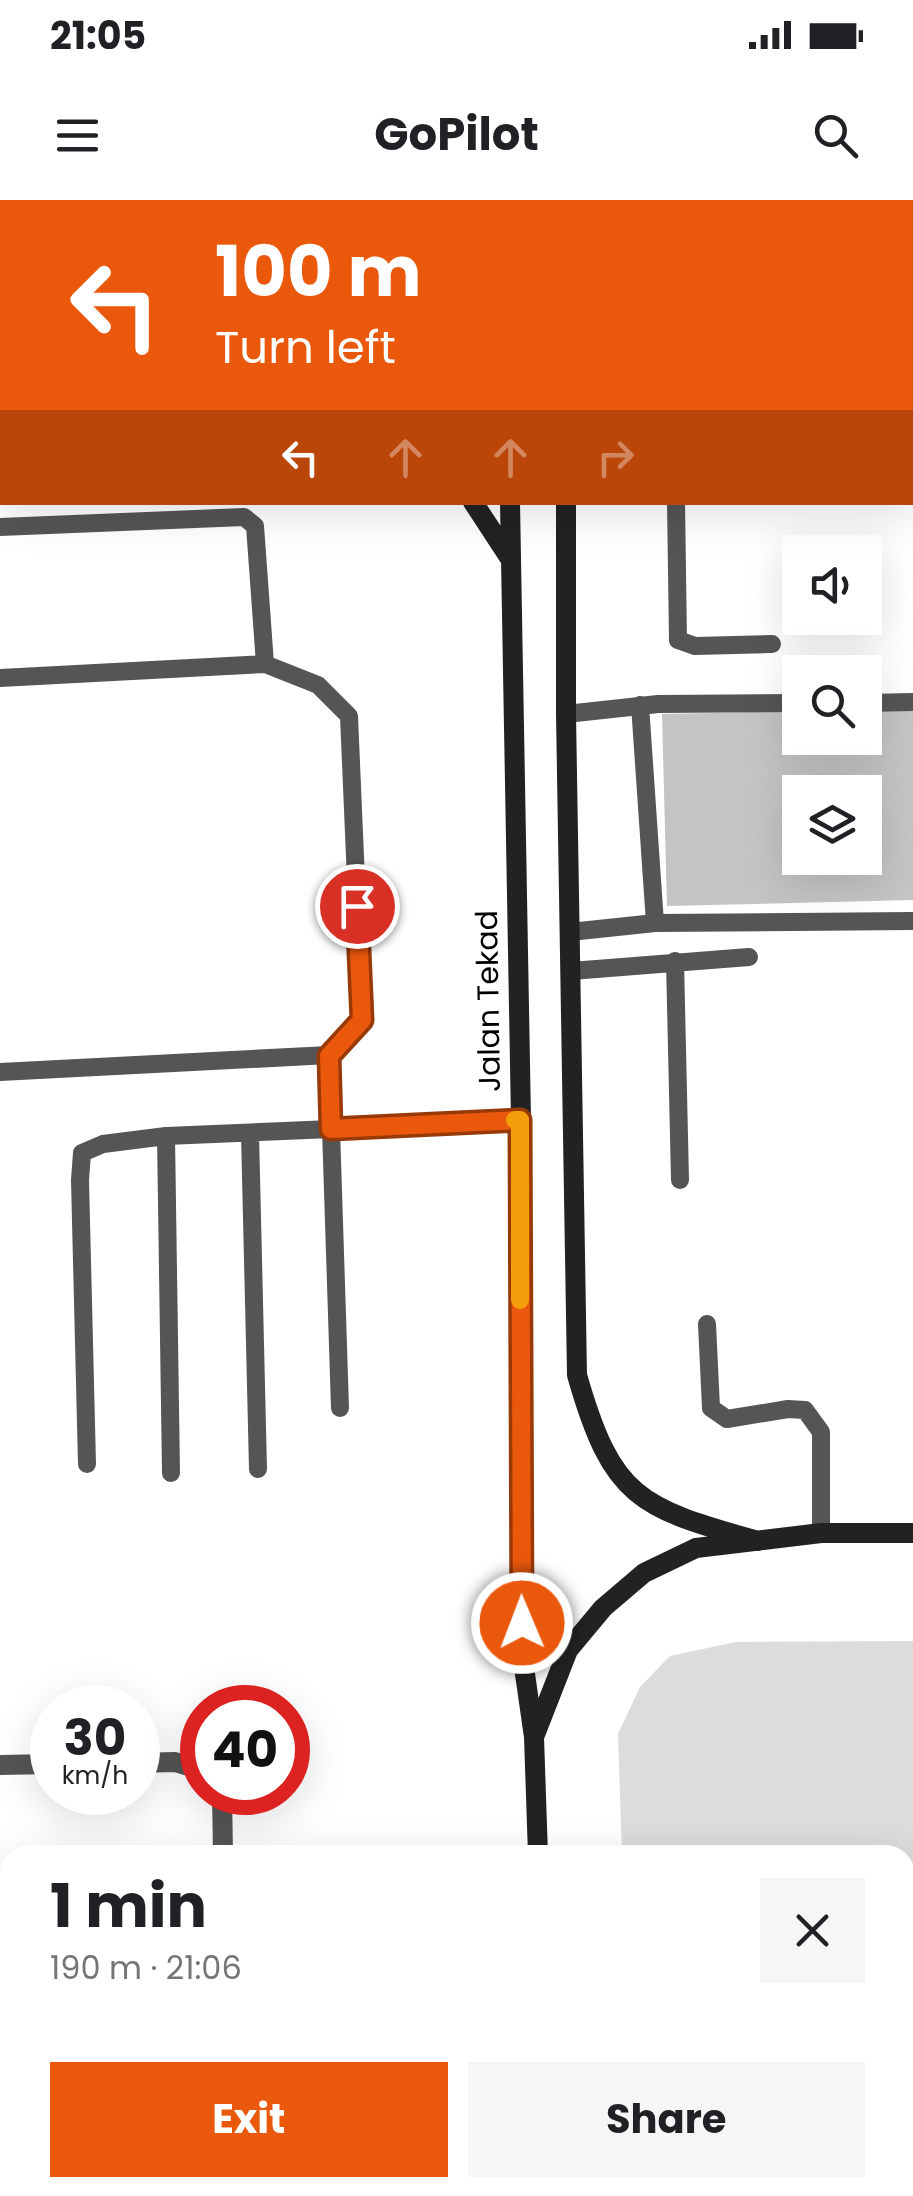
<!DOCTYPE html>
<meta charset="utf-8">
<style>
body{margin:0;font-family:Poppins,sans-serif;background:#f6f6f6;color:#202124;height:100vh;display:flex;flex-direction:column;font-size:38px;white-space:nowrap}
*{box-sizing:border-box;margin:0}
p{font-size:32px;color:#757577}
.icon{flex:none;width:55px;height:55px;fill:none;stroke:currentColor;stroke-width:2;stroke-linecap:round;stroke-linejoin:round}
.map{position:relative;flex:1;overflow:hidden}
.drawer{position:absolute;left:0px;top:1645px;width:915px;height:352px;display:flex;flex-direction:column;background:#fff;border-radius:30px 30px 0 0;box-shadow:0 10px 40px #0002}
.drawer>*{flex:none}
.top-card{position:absolute;left:0px;top:0px;width:915px;height:305px;box-shadow:0 10px 40px #0002;background:#ea580c;color:#fff;overflow:hidden}
.buttons{position:absolute;left:782px;top:335px;display:grid;gap:20px}
.buttons a{display:grid;place-items:center;width:100px;height:100px;border-radius:0px;background:#fff;box-shadow:0 10px 40px #0002;font-size:50px}
.speed{position:absolute;left:30px;top:1485px;display:flex;gap:20px;font-size:50px;font-weight:700;text-align:center}
.speed>*{display:grid;place-content:center;width:130px;height:130px;border-radius:50%;background:#fff;box-shadow:0 10px 40px #0002;line-height:1}
.speed small{font-size:25px;font-weight:400}
.speed .limit{border:15px solid #d22;background:#fff;color:#111}
.pin{position:absolute;display:grid;place-items:center;width:85px;height:85px;color:#fff;margin:-42px;border:5px solid #fff;border-radius:50%;box-shadow:0 2px 10px #0007}
.me{position:absolute;width:110px;margin:-55px;rotate:359deg;stroke-linejoin:round;filter:drop-shadow(0 0 8px #0008)}
.turn{display:flex;align-items:center;gap:35px;height:210px;padding:0 50px;font-size:45px}
.turn .icon{width:130px;height:130px;stroke-width:2.5}
.turn b{display:block;font-size:70px;line-height:85px}
.lanes{display:flex;align-items:center;height:95px;padding:0 50px;background:#0003;justify-content:center;gap:50px;direction:ltr}
.lanes .off{opacity:.35}
.round{display:grid;place-items:center;flex:none;width:105px;height:105px;border-radius:0px;background:#f6f6f6}
.head{display:flex;align-items:center;justify-content:space-between;height:170px;padding:0 50px}
h1{font-size:60px;font-weight:700;line-height:75px}
.cta{display:flex;gap:20px;margin-top:auto;padding:20px 50px}
.cta a{flex:1;height:115px;border-radius:0px;background:#ea580c;color:#fff;font-size:40px;font-weight:700;line-height:115px;text-align:center}
.cta a+a{background:#f6f6f6;color:#202124}
.status{display:flex;justify-content:space-between;align-items:center;height:70px;padding:0 50px;background:#fff;direction:ltr}
.status svg{height:28px;fill:currentColor}
header{display:flex;justify-content:space-between;align-items:center;height:130px;padding:0 50px;background:#fff;font-size:45px;font-weight:700}
.map>svg:first-child{display:block}
</style>
<div class="status"><b>21:05</b><svg viewBox="0 0 49 12"><path d="M0 12V9h3v3zM5 12V6h3v6zM10 12V3h3v9zM15 12V0h3v12zM26 1h20v11H26zM47 4h2v5h-2z"/></svg></div>
<header><svg class="icon" aria-label="menu" viewBox="0 0 24 24"><path d="M4 6h16M4 12h16M4 18h16"/></svg>GoPilot<svg class="icon" aria-label="search" viewBox="0 0 24 24"><circle cx="10" cy="10" r="6"/><path d="M15 15l6 6"/></svg></header>
<div class="map">
<svg width="913" height="1996" viewBox="0 0 913 1996">
<rect width="100%" height="100%" fill="#fff"/>
<path fill="#dcdcdc" d="M913 1441V1996H634L633 1988H905V1655H622L618 1534 640 1487 670 1456 736 1442Z"/>
<path fill="#c4c4c4" fill-rule="evenodd" d="M913 508V700L667 706 662 514 800 511V538H865V509ZM800 592H865V658H800Z"/>
<g fill="none" stroke-linecap="round" stroke-linejoin="round">
<path stroke="#555" stroke-width="18" d="M773 0V2
M419 2V0
M912 88H913
M912 237H913
M912 286H913
M676 302 678 440 695 446 772 444
M0 327 244 317 255 326 265 464
M0 478 265 464 318 485 349 516 362 821 329 855 331 929 521 920
M865 503 913 502
M640 505 655 723
M566 514 658 504 800 503
M570 732 655 723 913 721
M675 761 680 980
M571 771 749 757
M0 872 329 855
M250 934 258 1269
M166 936 171 1273
M707 1124 711 1208 727 1219 788 1209 805 1210 821 1232V1333
M87 1264 80 980 82 953 103 944 166 936 331 929 340 1208"/>
<path stroke="#555" stroke-width="20" d="M138 1563 175 1562 202 1570
M0 1565 52 1564
M222 1592 223 1655
M0 1975H10"/>
<path stroke="#222" stroke-width="20" d="M505 0V2
M557 0V2
M0 208H2
M473 302 509 357
M510 302 521 920 523 1460 534 1537
M566 302V514L577 1175C612 1298 639 1308 758 1341
M538 1655 534 1537 568 1450 603 1408 644 1373 696 1348 821 1333H913
M549 1988V1996"/>
</g>
<g fill="none" stroke-linecap="round" stroke-linejoin="round">
<g stroke="#983908" stroke-width="25">
<path id="route" d="M357 706 362 820 329 856 331 929 520 920 522 1423"/>
</g>
<use href="#route" stroke="#ea580c" stroke-width="18"/>
<path stroke="#f59e0b" stroke-width="18" d="M515 920H520V1100"/>
</g>
<g text-anchor="middle" dominant-baseline="central" stroke-width="9" stroke-linejoin="round" paint-order="stroke">
<g font-size="30" fill="#000" stroke="#fff">
<text transform="translate(488 801) rotate(-91)">Jalan Tekad</text>
</g>
</g>
</svg>
<div class="buttons">
<a><svg class="icon" aria-label="sound" viewBox="0 0 24 24"><path d="M4 9h4l5-4v14l-5-4H4zM17 9q2 3 0 6"/></svg></a>
<a><svg class="icon" aria-label="search" viewBox="0 0 24 24"><circle cx="10" cy="10" r="6"/><path d="M15 15l6 6"/></svg></a>
<a><svg class="icon" aria-label="layers" viewBox="0 0 24 24"><path d="M12 4l9 5-9 5-9-5zM3 14l9 5 9-5"/></svg></a>
</div>
<div class="speed"><div>30<small>km/h</small></div><div class="limit">40</div></div>
<div class="pin" style="left:357px;top:706px;background:#d93025"><svg class="icon" aria-label="arrive" viewBox="0 0 24 24"><path d="M6 21V4h12l-3 4 3 4H6"/></svg></div>
<svg class="me" style="left:522px;top:1423px" viewBox="-20 -20 40 40"><circle r="17" fill="#ea580c" stroke="#fff" stroke-width="3"/><path d="M0-11L8 9 0 5-8 9z" fill="#fff"/></svg>
<div class="top-card">
<div class="turn"><svg class="icon" aria-label="left" viewBox="0 0 24 24"><path d="M17 20v-9H6M10 6l-5 5 5 5"/></svg><div><b>100 m</b>Turn left</div></div>
<div class="lanes"><svg class="icon" aria-label="left" viewBox="0 0 24 24"><path d="M17 20v-9H6M10 6l-5 5 5 5"/></svg><svg class="icon off" aria-label="ahead" viewBox="0 0 24 24"><path d="M12 20V5M6 11l6-6 6 6"/></svg><svg class="icon off" aria-label="ahead" viewBox="0 0 24 24"><path d="M12 20V5M6 11l6-6 6 6"/></svg><svg class="icon off" aria-label="right" viewBox="0 0 24 24"><path d="M7 20v-9h11M14 6l5 5-5 5"/></svg></div>
</div>
<section class="drawer">
<div class="head"><div><h1>1 min</h1><p>190 m · 21:06</p></div><a class="round"><svg class="icon" aria-label="close" viewBox="0 0 24 24"><path d="M6 6l12 12M18 6L6 18"/></svg></a></div>
<div class="cta"><a>Exit</a><a>Share</a></div>
</section>
</div>
